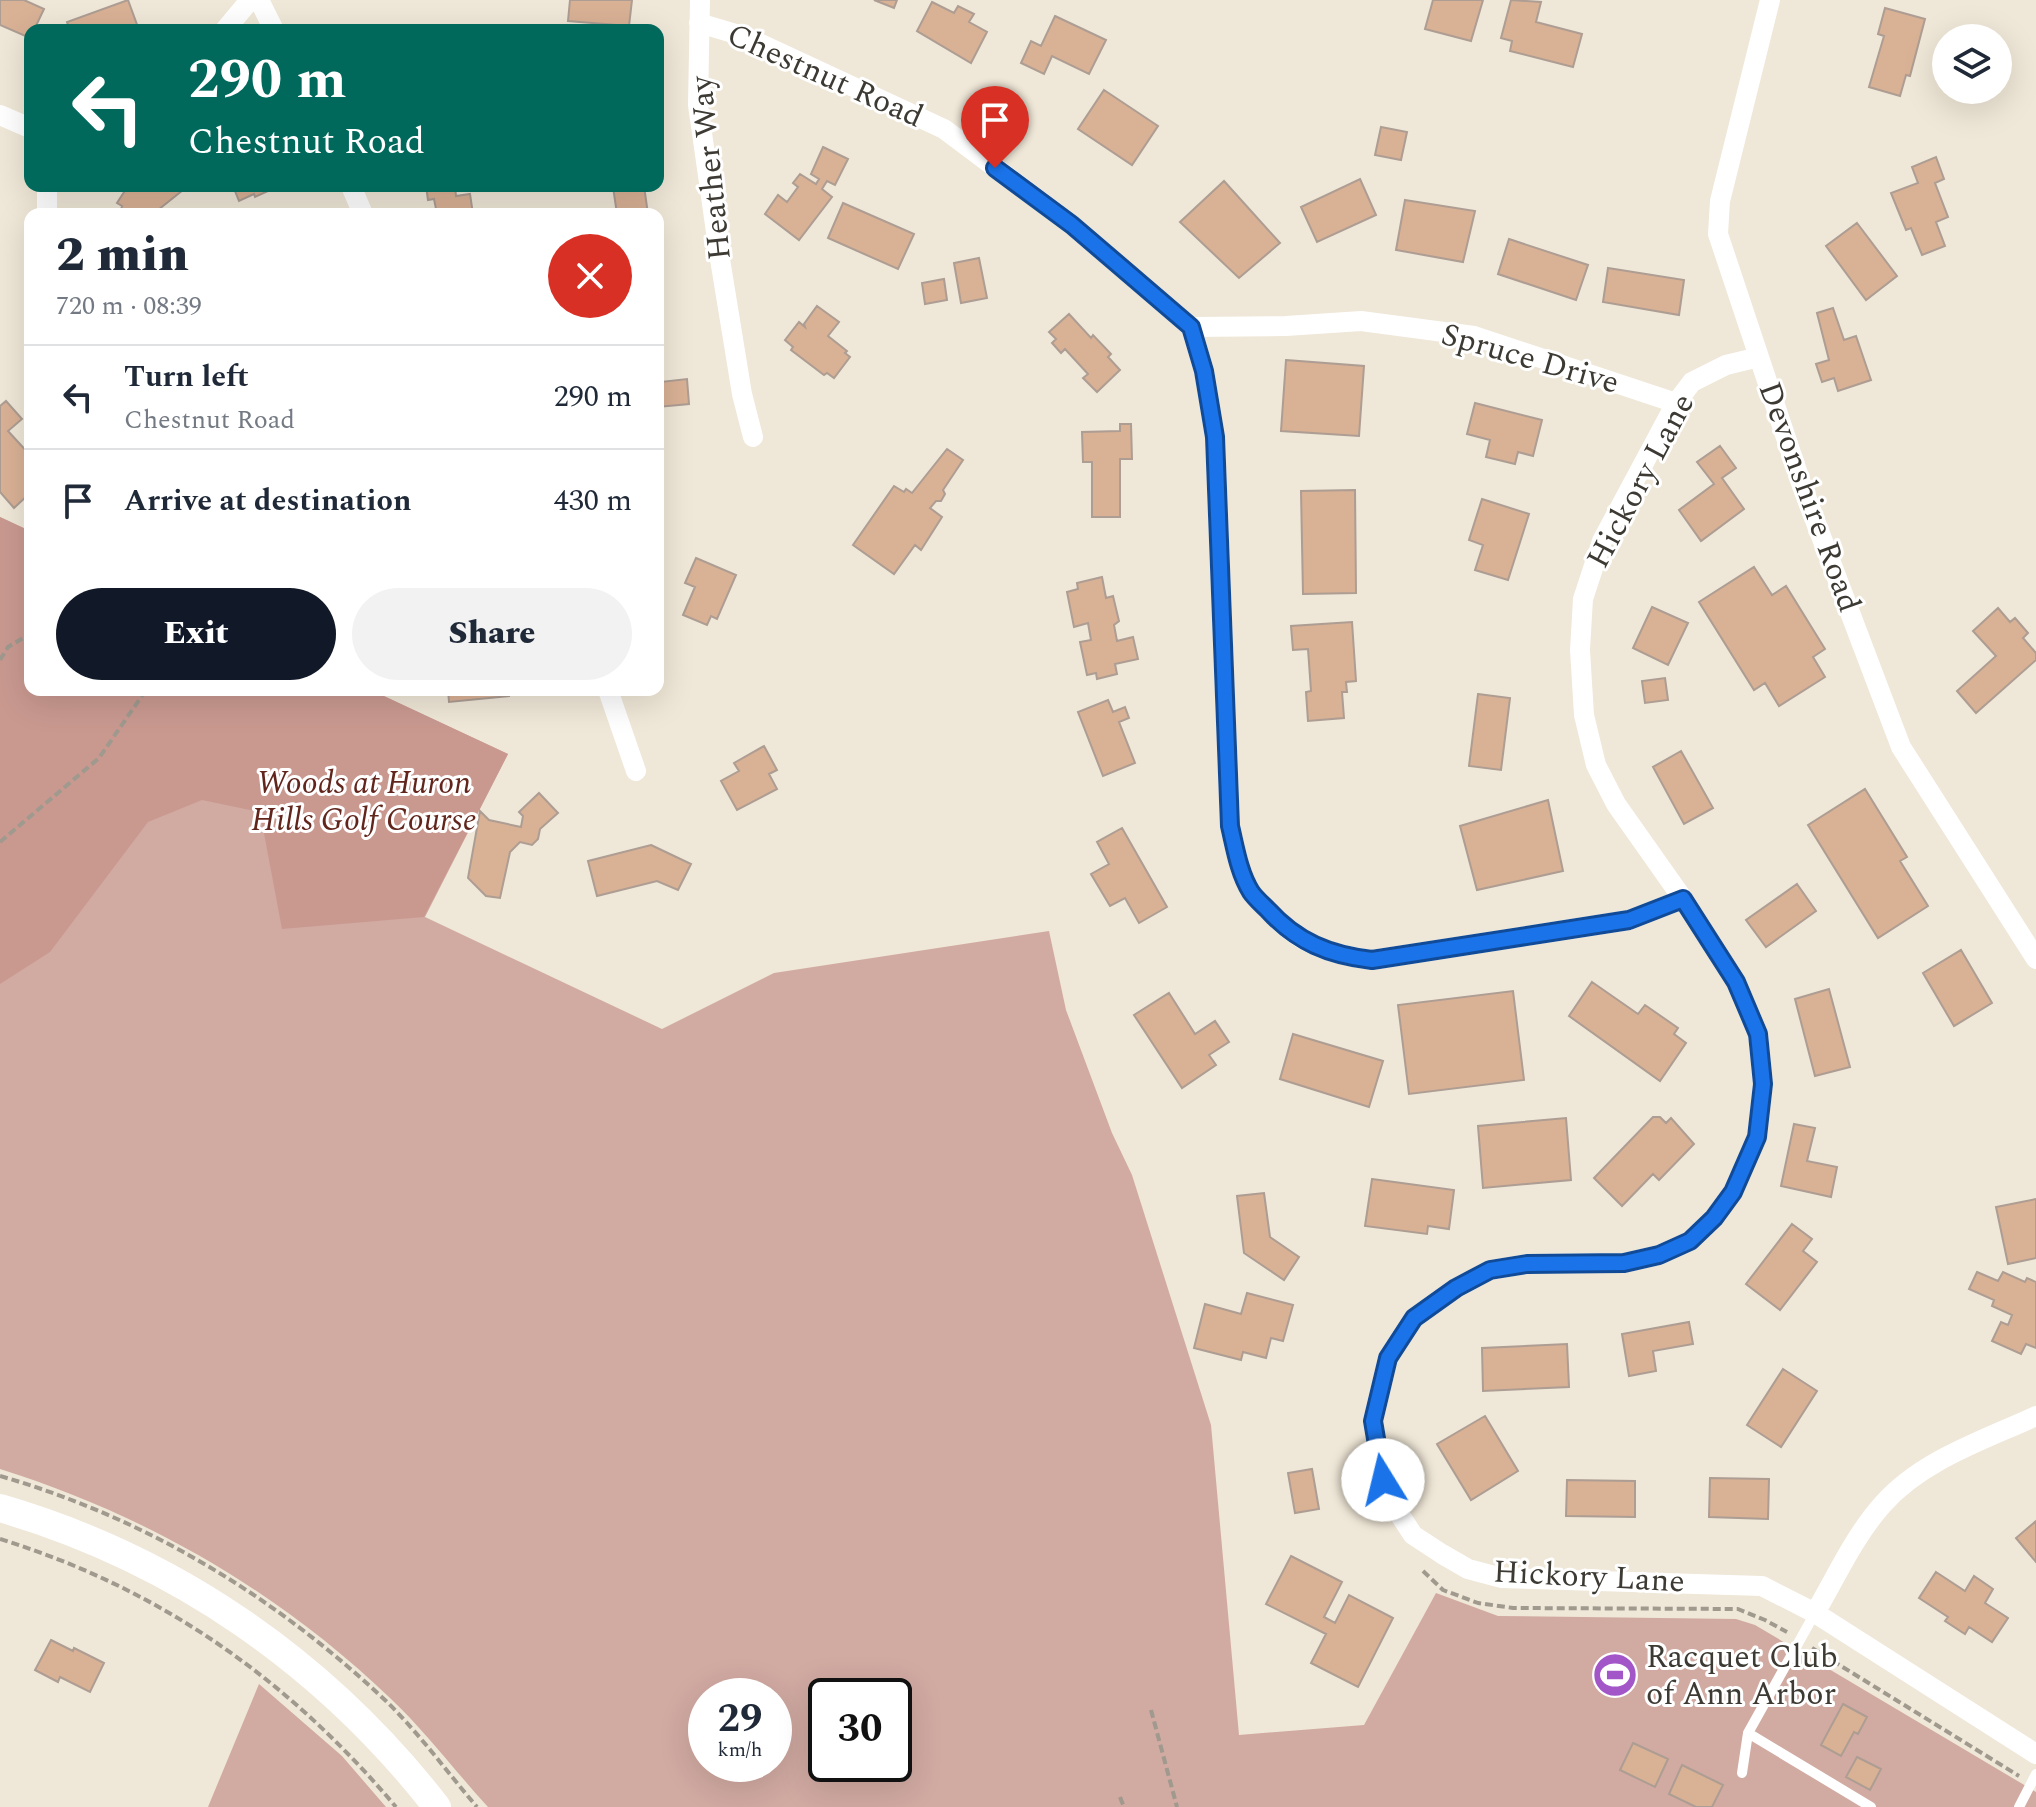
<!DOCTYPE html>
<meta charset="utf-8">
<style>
body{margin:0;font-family:Spectral,serif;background:#f2f2f3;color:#1f2937;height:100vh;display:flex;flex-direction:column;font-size:30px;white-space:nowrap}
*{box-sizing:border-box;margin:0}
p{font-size:26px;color:#747a83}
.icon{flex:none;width:44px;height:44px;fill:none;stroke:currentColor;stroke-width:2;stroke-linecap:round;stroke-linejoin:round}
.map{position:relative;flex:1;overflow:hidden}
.side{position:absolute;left:24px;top:208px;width:640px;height:488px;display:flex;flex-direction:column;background:#fff;border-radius:16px;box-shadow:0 8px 32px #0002}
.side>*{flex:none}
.banner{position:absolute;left:24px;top:24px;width:640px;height:168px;border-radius:16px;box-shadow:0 8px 32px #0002;background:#00695c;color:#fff;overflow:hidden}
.buttons{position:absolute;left:1932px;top:24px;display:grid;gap:16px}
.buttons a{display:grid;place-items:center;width:80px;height:80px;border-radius:50%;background:#fff;box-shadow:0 8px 32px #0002;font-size:40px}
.speed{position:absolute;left:688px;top:1678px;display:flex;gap:16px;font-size:40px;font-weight:700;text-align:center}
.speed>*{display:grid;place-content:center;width:104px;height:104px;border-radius:50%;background:#fff;box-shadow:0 8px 32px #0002;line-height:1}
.speed small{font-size:20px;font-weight:400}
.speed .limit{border:4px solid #111;border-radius:12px;background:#fff;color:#111}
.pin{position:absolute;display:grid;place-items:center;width:68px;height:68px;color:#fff;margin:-82px -34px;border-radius:50% 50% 50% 0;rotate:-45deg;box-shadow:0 0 8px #0007}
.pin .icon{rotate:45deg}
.me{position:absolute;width:88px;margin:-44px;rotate:351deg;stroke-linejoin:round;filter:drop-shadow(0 0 6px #0008)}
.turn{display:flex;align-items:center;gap:28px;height:168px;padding:0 32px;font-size:36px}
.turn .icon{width:104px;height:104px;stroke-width:2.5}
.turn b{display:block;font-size:56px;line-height:68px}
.round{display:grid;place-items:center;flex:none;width:84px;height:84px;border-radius:42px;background:#f2f2f3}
.head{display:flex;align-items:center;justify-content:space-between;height:136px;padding:0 32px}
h1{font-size:48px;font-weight:800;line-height:60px}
.button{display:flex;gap:16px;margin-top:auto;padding:16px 32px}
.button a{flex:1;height:92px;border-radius:48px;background:#111827;color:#fff;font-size:32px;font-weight:800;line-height:92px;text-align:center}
.button a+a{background:#f2f2f3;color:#1f2937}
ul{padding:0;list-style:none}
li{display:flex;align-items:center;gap:24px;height:104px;padding:0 32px;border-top:2px solid #e0e1e3}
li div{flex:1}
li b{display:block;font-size:30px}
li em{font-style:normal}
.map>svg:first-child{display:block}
</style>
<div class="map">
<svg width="2036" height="1807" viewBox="0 0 2036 1807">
<rect width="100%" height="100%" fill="#efe7d7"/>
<path fill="#d1aaa2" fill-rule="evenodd" d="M0 517 30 531V690H371L508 754 425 917 662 1029 774 973 1049 931 1066 1010 1112 1133 1132 1175 1211 1425 1239 1735 1364 1725 1436 1593 1498 1616 1736 1619 1755 1625 2036 1792V1807H488C455 1771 425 1731 390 1698 279 1592 147 1515 0 1469ZM706 1696H774V1764H706ZM826 1696H894V1764H826Z
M259 1684 342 1756 386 1807H208Z"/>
<path fill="#c99990" d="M0 517 30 531V690H371L508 754 424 917 282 929 260 812 202 800 148 822 50 952 0 984Z"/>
<path fill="#d9b195" stroke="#ad9d93" stroke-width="2" d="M0 0H24L44 9 34 30H30V38L0 25Z
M128 0 139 30H70L67 22Z
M570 0H632L629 26 568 21Z
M874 0H897L894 8Z
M1433 0H1483L1471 41 1425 29Z
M1511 0 1541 2 1536 22 1582 34 1573 67 1510 51 1512 41 1501 38Z
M932 2 954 13 958 6 974 14 969 22 987 32 971 63 917 31Z
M1885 8 1925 19 1910 76 1906 75 1900 96 1869 87 1884 36 1878 34Z
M1055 16 1106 40 1089 74 1052 56 1044 74 1021 63 1031 41 1041 46Z
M1104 90 1158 126 1132 165 1078 129Z
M1381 127 1407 132 1401 160 1375 155Z
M823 147 848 159 835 185 827 181 822 189 832 197 799 240 765 214 778 195 787 202 798 187 793 183 800 174 816 184 819 179 811 174Z
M1936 157 1944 179 1935 183 1948 217 1936 222 1945 246 1922 255 1911 228 1906 230 1891 193 1918 183 1912 167Z
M1360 179 1376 215 1317 242 1301 207Z
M1224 181 1280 243 1239 278 1180 222Z
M128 186H181L183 190 153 214H120L122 206 117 203Z
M233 186H276L277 187 255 197 254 194 239 201Z
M426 186H455L456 196 470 194 473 214H437L434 199 428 200Z
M644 186 648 214H617L613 187Z
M1405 200 1475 211 1463 262 1396 250Z
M843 203 914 234 898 269 828 238Z
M1857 223 1897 276 1866 300 1826 246Z
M1509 239 1588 265 1576 300 1498 274Z
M979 258 987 298 961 303 954 263Z
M1608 268 1684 280 1679 315 1603 302Z
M944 279 947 300 925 304 922 283Z
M817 306 839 322 828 336 847 351 845 353 850 357 834 378 827 373 824 375 791 350 793 347 785 340 799 322 805 327 804 324Z
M1833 308 1844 340 1856 336 1871 380 1838 391 1834 378 1822 382 1816 364 1829 360 1817 313Z
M1069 314 1091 338 1093 335 1111 354 1108 357 1120 370 1097 392 1083 378 1088 374 1065 349 1061 353 1052 343 1056 339 1049 332Z
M658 352 661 382 687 379 689 404 658 407Z
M1286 360 1364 366 1359 436 1281 431Z
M6 401 22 419 8 431 30 455V493L14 508 0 492V406Z
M1475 403 1542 420 1533 456 1518 452 1515 464 1486 457 1490 440 1467 434Z
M1120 424H1131L1132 459H1120V517H1092V462H1083L1082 432 1120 431Z
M1720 446 1736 468 1722 478 1744 509 1701 541 1679 510 1714 484 1697 462Z
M947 449 963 460 943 490 945 494 941 501H936L930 508 942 517 921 550 915 545 894 574 853 545 894 486 904 492 906 489 912 493Z
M1355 490 1356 593 1303 594 1301 491Z
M1482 499 1529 514 1508 580 1475 570 1483 545 1469 540Z
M696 558 736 575 717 619 711 616 707 625 683 615 695 587 685 583Z
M1754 567 1772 595 1786 586 1825 649 1813 657 1825 677 1779 706 1765 683 1754 690 1699 602Z
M1102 577 1106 598 1113 596 1119 621 1114 625 1117 641 1133 637 1138 659 1115 664 1117 674 1097 679 1096 673 1087 675 1080 642 1091 640 1088 623 1074 627 1067 592 1078 589 1077 583Z
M1652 607 1688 623 1668 665 1633 648Z
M1998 608 2010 622 2015 618 2028 633 2023 638 2036 653V660L1976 713 1957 691 1996 656 1973 631Z
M1352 622 1356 681 1346 682 1347 692H1342L1344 718 1308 721 1306 692 1311 691 1308 649 1293 650 1291 626Z
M1665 678 1668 700 1645 703 1642 681Z
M448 690H508L509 696 449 702Z
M1478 694 1510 698 1501 770 1469 766Z
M1108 700 1113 712 1125 707 1129 718 1119 722 1135 763 1103 776 1078 712Z
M764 746 777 770 769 774 777 789 737 810 721 781 739 771 734 763Z
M1681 751 1713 808 1684 824 1653 767Z
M1865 789 1907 857 1900 861 1928 906 1878 938 1808 825Z
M539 793 558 813 540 829 538 839 532 845 520 842 510 852 500 898 486 896 468 878 480 811 489 820 521 827 523 816 519 812Z
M1548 800 1563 871 1477 890 1460 826Z
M1122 828 1167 907 1139 923 1125 898 1110 906 1091 874 1109 864 1097 842Z
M651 845 691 864 678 890 657 881 597 896 588 861Z
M1797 884 1816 911 1766 947 1746 920Z
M1961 950 1992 1003 1954 1026 1923 973Z
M1592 982 1638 1014 1645 1005 1678 1028 1674 1034 1686 1043 1660 1081 1569 1016Z
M1829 989 1850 1067 1815 1076 1795 999Z
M1513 991 1524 1080 1409 1094 1398 1005Z
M1169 993 1195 1034 1215 1021 1229 1042 1209 1055 1216 1065 1182 1088 1134 1015Z
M1293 1034 1383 1061 1369 1107 1280 1079Z
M1653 1117H1660L1666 1123 1671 1118 1694 1144 1659 1180 1653 1174 1622 1206 1594 1178Z
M1566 1118 1571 1180 1483 1188 1478 1126Z
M1794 1124 1815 1128 1807 1161 1837 1167 1831 1197 1781 1186Z
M1372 1179 1454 1190 1449 1229 1428 1226 1427 1234 1365 1226Z
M1264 1193 1270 1237 1299 1257 1284 1280 1244 1253 1237 1196Z
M2036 1199V1258L2008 1264 1996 1207Z
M1792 1224 1812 1239 1803 1251 1817 1262 1780 1310 1746 1284Z
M1977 1272 1998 1281 2003 1272 2025 1282 2027 1278 2036 1282V1348L2026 1344 2021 1354 1992 1341 2001 1322 2008 1325 2012 1315 1992 1306 1994 1300 1969 1289Z
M1247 1293 1293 1305 1283 1341 1271 1338 1266 1358 1243 1352 1241 1360 1194 1348 1205 1304 1241 1314Z
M1689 1322 1693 1344 1653 1351 1656 1371 1629 1376 1622 1334Z
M1567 1344 1569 1387 1483 1391 1482 1348Z
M1783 1369 1817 1391 1781 1447 1747 1425Z
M1485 1416 1518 1471 1471 1500 1437 1444Z
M1312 1469 1319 1509 1295 1513 1288 1473Z
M1710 1478 1769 1479 1768 1519 1709 1517Z
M1567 1480 1635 1481V1517L1566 1516Z
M2036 1521V1562L2016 1538Z
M1291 1556 1342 1582 1324 1617 1335 1623 1349 1595 1393 1618 1358 1687 1311 1663 1326 1634 1266 1604Z
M1936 1572 1965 1591 1974 1576 1993 1589 1985 1603 2008 1618 1992 1642 1969 1627 1965 1634 1945 1621 1948 1617 1919 1598Z
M51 1640 73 1651 74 1648 104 1663 90 1692 60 1677 58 1682 35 1670Z
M1843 1704 1867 1717 1858 1734 1854 1732 1841 1756 1821 1745Z
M1633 1743 1668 1759 1655 1787 1620 1770Z
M1857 1757 1881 1769 1870 1790 1846 1777Z
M1682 1765 1723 1785 1712 1807H1696L1669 1794Z"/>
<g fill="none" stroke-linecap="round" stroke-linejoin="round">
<path stroke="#9f998e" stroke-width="4" stroke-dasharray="8 4" stroke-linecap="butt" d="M0 660 8 647 30 634
M0 842 99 758 146 690
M0 1476C146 1518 276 1597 386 1701 419 1733 447 1772 477 1807
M0 1539C161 1589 288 1679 396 1807
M1423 1571 1443 1590 1478 1603 1513 1608 1738 1609 1765 1620 1787 1632
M1812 1648 2019 1776
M1151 1710 1177 1807
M1120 1797 1124 1807"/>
<path stroke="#fff" stroke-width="10" d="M1748 1733 1871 1807
M1742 1773 1748 1733 1815 1613
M2019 1807 2036 1774"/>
<path stroke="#fff" stroke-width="20" d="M259 0 274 30
M700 0 698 105 719 253 742 394 753 437
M1770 0 1720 201 1718 234 1802 486 1901 747 2036 959
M699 23 746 37 944 129 1072 225 1191 327 1204 371 1215 437 1230 826C1235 847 1239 873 1251 892 1255 898 1262 904 1268 910 1299 944 1327 954 1372 960L1629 920 1683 899
M225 30 250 0
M0 115 30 128
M351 186 363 214
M47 214V186
M1191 327 1286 326 1361 321 1474 336 1676 403
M1759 357 1726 365 1692 382 1676 403 1602 541 1583 599 1580 650 1584 715 1596 765 1616 804 1683 899 1736 982 1758 1034 1763 1084 1757 1137 1733 1192 1714 1218 1690 1241 1659 1255 1624 1263 1527 1264 1490 1270 1456 1288 1414 1318 1388 1358 1373 1421 1383 1480 1396 1509 1413 1535 1442 1554 1468 1569 1502 1578 1762 1586 1815 1613 2036 1754
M608 690 636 771
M1815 1613C1836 1577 1855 1535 1883 1504 1922 1460 1984 1440 2036 1416"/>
<path stroke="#fff" stroke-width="28" d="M0 1508C175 1559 325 1663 437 1807"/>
</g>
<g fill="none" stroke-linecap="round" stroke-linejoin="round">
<g stroke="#114b97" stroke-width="20">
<path id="route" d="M995 168 1072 225 1191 327 1204 371 1215 437 1230 826C1235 847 1239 873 1251 892 1255 898 1262 904 1268 910 1297 942 1329 955 1372 960L1629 920 1683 899 1736 982 1758 1034 1763 1084 1757 1137 1733 1192 1714 1218 1690 1241 1659 1255 1624 1263 1527 1264 1490 1270 1456 1288 1414 1318 1388 1358 1373 1421 1383 1480"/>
</g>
<use href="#route" stroke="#1a73e8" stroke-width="14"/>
</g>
<defs>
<g id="stadium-disc" transform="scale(2.3)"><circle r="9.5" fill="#a356c8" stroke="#fff"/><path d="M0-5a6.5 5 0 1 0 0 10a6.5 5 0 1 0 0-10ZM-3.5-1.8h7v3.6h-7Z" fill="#fff"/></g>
</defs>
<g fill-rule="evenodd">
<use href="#stadium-disc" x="1615" y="1675"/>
</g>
<g text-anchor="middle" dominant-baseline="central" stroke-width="6" stroke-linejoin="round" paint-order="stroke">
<g font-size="32" fill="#3d3a34" stroke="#fff">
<text transform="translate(825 76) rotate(24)">Chestnut Road</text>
<text transform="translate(711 168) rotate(-96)">Heather Way</text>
<text transform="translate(1530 359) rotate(16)">Spruce Drive</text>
<text transform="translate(1641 481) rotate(-62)">Hickory Lane</text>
<text transform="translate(1809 497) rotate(70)">Devonshire Road</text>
<text transform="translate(1589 1577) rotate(3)">Hickory Lane</text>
</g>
<g font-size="32" font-style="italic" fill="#61251c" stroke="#fff">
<text x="364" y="783">Woods at Huron<tspan x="364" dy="37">Hills Golf Course</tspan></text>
</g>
<g font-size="32" fill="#3d3a34" stroke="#fff" text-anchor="start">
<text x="1646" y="1657">Racquet Club<tspan x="1646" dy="37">of Ann Arbor</tspan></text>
</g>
</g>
</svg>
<div class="buttons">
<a><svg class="icon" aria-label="layers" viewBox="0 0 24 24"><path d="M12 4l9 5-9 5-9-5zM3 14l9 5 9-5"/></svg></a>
</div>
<div class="speed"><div>29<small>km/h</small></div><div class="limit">30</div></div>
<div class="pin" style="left:995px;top:168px;background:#d93025"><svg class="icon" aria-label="arrive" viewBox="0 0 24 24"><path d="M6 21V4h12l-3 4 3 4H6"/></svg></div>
<svg class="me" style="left:1383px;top:1480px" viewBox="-20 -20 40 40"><circle r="19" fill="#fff"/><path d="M0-13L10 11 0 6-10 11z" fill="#1a73e8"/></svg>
<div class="banner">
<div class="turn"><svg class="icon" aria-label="left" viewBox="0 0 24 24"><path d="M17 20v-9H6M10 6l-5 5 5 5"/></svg><div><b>290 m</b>Chestnut Road</div></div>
</div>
<section class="side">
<div class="head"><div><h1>2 min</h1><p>720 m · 08:39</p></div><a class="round" style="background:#d93025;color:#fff"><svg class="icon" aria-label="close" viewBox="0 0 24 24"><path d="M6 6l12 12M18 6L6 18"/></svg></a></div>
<ul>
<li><svg class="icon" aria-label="left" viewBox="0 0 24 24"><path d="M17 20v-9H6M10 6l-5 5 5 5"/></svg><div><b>Turn left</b><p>Chestnut Road</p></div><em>290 m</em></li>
<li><svg class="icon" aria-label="arrive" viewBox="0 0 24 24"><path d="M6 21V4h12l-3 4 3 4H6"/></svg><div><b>Arrive at destination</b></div><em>430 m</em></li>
</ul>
<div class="button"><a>Exit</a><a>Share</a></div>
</section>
</div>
